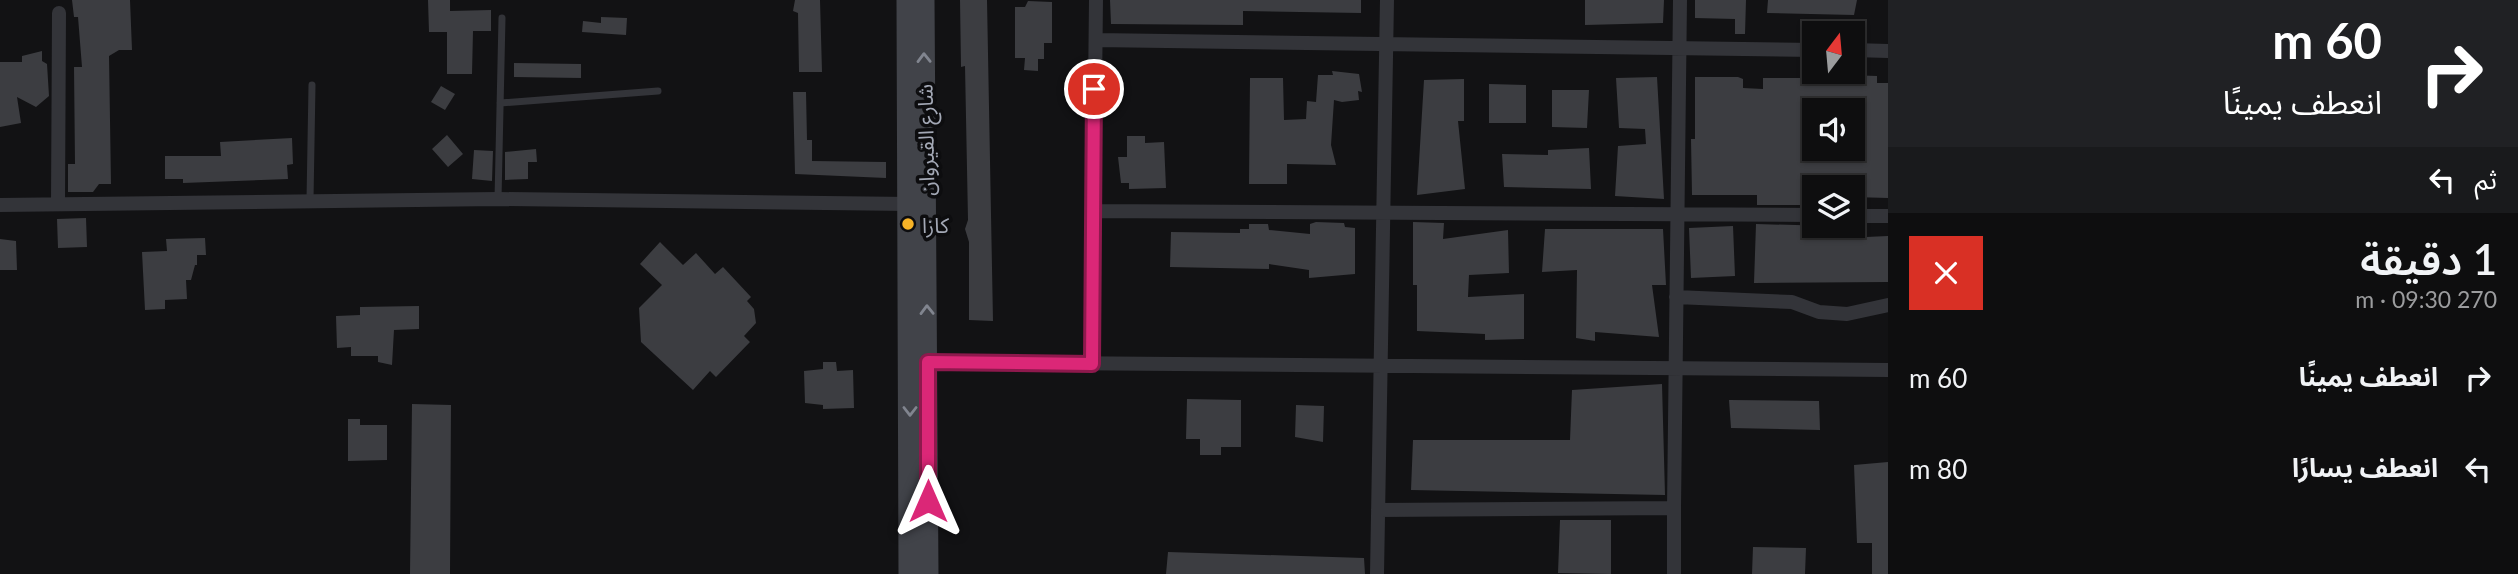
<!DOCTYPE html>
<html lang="ar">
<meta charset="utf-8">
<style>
body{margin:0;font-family:Lato,"Noto Sans Arabic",sans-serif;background:#1c1c1d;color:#f1f3f6;direction:rtl;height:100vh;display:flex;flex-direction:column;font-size:26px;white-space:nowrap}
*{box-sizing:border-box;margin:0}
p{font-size:23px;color:#9b9c9e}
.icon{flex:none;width:38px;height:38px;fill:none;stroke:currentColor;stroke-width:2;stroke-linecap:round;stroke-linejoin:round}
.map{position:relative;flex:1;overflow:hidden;direction:ltr}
.side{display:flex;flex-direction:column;background:#0e0e0f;width:630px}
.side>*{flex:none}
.top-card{background:#202124;color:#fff;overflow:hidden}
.needle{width:46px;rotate:16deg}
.buttons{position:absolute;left:1802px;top:21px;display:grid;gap:14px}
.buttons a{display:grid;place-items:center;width:63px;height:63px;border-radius:0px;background:#0e0e0f;box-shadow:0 2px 5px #0004,0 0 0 2px #2e2e2f;font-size:35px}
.pin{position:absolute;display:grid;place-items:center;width:60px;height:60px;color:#fff;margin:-30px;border:4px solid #fff;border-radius:50%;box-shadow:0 2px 7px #0007}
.me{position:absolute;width:77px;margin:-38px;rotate:0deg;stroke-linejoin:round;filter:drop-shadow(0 0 5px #0008)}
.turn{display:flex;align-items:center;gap:24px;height:147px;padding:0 21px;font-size:32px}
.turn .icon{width:91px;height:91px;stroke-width:2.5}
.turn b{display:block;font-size:49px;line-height:60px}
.then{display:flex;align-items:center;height:66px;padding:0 21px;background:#0003;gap:14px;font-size:26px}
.round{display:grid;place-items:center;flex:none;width:74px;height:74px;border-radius:0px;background:#1c1c1d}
.headline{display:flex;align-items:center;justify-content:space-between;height:119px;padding:0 21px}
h1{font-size:42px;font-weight:600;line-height:52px}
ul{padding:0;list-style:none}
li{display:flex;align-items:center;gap:21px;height:91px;padding:0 21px}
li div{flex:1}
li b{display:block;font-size:26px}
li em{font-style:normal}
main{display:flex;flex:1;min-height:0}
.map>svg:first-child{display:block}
</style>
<main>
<section class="side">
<div class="top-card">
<div class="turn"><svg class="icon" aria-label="right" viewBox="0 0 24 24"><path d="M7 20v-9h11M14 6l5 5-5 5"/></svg><div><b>60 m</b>انعطف يمينًا</div></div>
<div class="then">ثم<svg class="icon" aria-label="left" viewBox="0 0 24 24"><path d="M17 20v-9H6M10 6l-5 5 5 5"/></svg></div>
</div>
<div class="headline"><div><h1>1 دقيقة</h1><p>270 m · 09:30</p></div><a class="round" style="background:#d93025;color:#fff"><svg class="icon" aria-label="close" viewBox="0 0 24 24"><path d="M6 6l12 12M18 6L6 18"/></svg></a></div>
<ul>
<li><svg class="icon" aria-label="right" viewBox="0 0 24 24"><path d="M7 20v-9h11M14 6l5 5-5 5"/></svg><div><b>انعطف يمينًا</b></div><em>60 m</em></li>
<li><svg class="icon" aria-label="left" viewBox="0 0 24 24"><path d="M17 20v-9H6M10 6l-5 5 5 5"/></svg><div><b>انعطف يسارًا</b></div><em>80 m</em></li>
</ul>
</section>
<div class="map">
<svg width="1888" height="574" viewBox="0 0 1888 574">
<rect width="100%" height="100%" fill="#121214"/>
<path fill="#3c3d41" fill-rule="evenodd" d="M72 0H130L132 50H119L109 56 111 184H99L93 192H68V164H75L74 67H82L78 17H74Z
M428 0H450V11L491 10V31H473L472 74H447V32H429Z
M795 0H820L822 72H799L798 13 793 11Z
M960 0H987L993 321 969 320V242L965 229 968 220 965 66 961 67Z
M1110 0H1361V13L1243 11V25L1111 24Z
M1585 0H1664L1663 23 1585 25Z
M1695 0H1746L1745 34H1735V19L1695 18Z
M1768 0H1857L1854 15 1767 13Z
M1028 1 1052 2V43H1044V59H1038V71L1024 70 1025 58H1015V7H1025Z
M601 17 627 18 626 35 582 32 583 21 601 23Z
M42 51V61L47 64 49 96 36 107 17 97 21 123 0 127V62H22V56Z
M514 63 581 64V78L514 77Z
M1332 71 1359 74 1362 92 1358 91 1359 100 1342 102 1334 100 1331 145 1336 165 1287 164V184H1249L1250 78H1283L1284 120 1306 119 1307 101 1316 102 1318 75H1333Z
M1819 74 1877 76V83H1888V198L1853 197V187H1809V205H1757V195H1692L1691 139H1695V77H1738L1743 79V88L1763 89V78H1819ZM1813 110H1853V149H1813Z
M1657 77 1664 199 1615 196 1618 146 1646 144 1645 129 1619 128 1616 78Z
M1464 79V121H1458L1465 189 1417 195 1424 80Z
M1489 84 1526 85V123H1489Z
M441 86 455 94 445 110 431 102Z
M1552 90H1589L1587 128 1552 127Z
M793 92H806L807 140H812V161L886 162V178L795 174Z
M447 135 463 154 448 167 432 149Z
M1127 136H1145V143L1164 142 1166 188 1129 189V183H1121L1118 157H1127Z
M292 138 293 164 287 165 288 179 183 183V179H165V156H221L220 142Z
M1589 148 1591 189 1504 187 1502 154 1548 155V150Z
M536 149 537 162H528V179L505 180V152Z
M474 150 493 151 492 181 472 179Z
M86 218 87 247 58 248 57 219Z
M1316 222 1344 223 1345 227 1355 228V274L1309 278V270L1269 264V269L1170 267 1171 232 1240 233V229H1249V224H1268L1269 230 1310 234V224Z
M1413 222 1444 223 1443 239 1508 230 1509 273 1469 275 1468 297 1524 294V339L1485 340V334L1417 331V285H1413Z
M1756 224 1867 227 1866 237 1888 236V282L1754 283Z
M1733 226 1735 276 1691 278 1689 228Z
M1545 229H1663L1666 285H1652L1659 337 1595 332V341L1576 338 1577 270 1542 272Z
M205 238 206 255H197V265H195L191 280H186L187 299 165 300V309L145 310 142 252 167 251 166 239Z
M0 239 16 241 17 270H0Z
M660 242 683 265 696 253 715 274 723 267 751 297 747 301 754 309 756 323 744 336 750 342 716 377 710 371 693 390 641 342 639 308 662 285 640 264Z
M419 306V329L394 330 392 365 378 362V356H351V347L337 348 336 316 360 315V307Z
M823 362H836L837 371 853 370 854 408 823 409V405L805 403 804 371 823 369Z
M1662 384 1665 495 1411 490 1413 440H1570L1572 390Z
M1187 399 1241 400V447H1221V455H1200V439H1186Z
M1729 400 1819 401 1820 430 1731 428Z
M412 404 451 405 450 574H410Z
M1296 405 1324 406 1323 442 1295 437Z
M348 419H360V425H387V460L348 461Z
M1888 462V574H1872V543H1857L1854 465Z
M1560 520H1611V574L1558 573Z
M1753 547 1806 548 1805 574H1752Z
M1168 552 1364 558 1365 574H1166Z"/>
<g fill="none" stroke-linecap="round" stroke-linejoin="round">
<path stroke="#333439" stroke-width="7" d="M500 103 658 91
M498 199 502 18
M310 200 312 85"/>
<path stroke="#333439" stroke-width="14" d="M1096 40 1815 50
M1853 50 1888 51
M58 202 59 13
M0 205 498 199 910 204
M1092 211 1815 215
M1853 216H1888
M1676 297 1792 302 1819 312 1847 314 1888 305
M928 362 1888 370
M1092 364 1096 0
M1674 508V574
M1378 510 1674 508 1680 0
M1377 574 1387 0"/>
<path stroke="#414349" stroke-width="21" d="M907 0 909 574
M924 0 928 574"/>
</g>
<defs><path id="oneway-chevron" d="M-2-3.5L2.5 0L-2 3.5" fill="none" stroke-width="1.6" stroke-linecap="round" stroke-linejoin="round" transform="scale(1.75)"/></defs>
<g stroke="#81858f">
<use href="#oneway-chevron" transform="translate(924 58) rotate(-91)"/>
<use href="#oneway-chevron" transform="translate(927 310) rotate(-91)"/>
<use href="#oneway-chevron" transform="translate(910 411) rotate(90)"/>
</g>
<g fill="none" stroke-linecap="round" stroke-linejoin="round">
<g stroke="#8e194d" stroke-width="18">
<path id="route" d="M928 501V362L1092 364 1094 89"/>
</g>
<use href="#route" stroke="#db2777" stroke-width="12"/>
</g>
<circle fill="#f7b327" stroke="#0d0d0f" stroke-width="2.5" cx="908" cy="224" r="7"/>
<g text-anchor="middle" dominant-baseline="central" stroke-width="7" stroke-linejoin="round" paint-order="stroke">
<g font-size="21" fill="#a3a8b5" stroke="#0d0d0f">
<text transform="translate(925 140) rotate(-91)">شارع القيروان</text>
</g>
<g font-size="21" fill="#a3a8b5" stroke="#0d0d0f" text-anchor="start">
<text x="922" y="224">كازا</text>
</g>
</g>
</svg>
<div class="buttons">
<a><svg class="needle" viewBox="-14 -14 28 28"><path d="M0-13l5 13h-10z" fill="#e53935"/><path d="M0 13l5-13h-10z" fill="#9b9c9e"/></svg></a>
<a><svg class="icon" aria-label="sound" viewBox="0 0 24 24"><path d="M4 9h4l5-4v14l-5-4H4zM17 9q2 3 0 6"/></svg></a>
<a><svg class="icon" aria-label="layers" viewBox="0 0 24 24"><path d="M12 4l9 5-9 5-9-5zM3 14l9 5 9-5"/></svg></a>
</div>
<div class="pin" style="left:1094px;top:89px;background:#d93025"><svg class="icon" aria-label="arrive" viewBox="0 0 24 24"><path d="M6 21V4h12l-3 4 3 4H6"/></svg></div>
<svg class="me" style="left:928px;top:501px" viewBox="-20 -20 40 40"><path d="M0-17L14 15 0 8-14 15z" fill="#db2777" stroke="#fff" stroke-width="4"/></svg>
</div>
</main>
